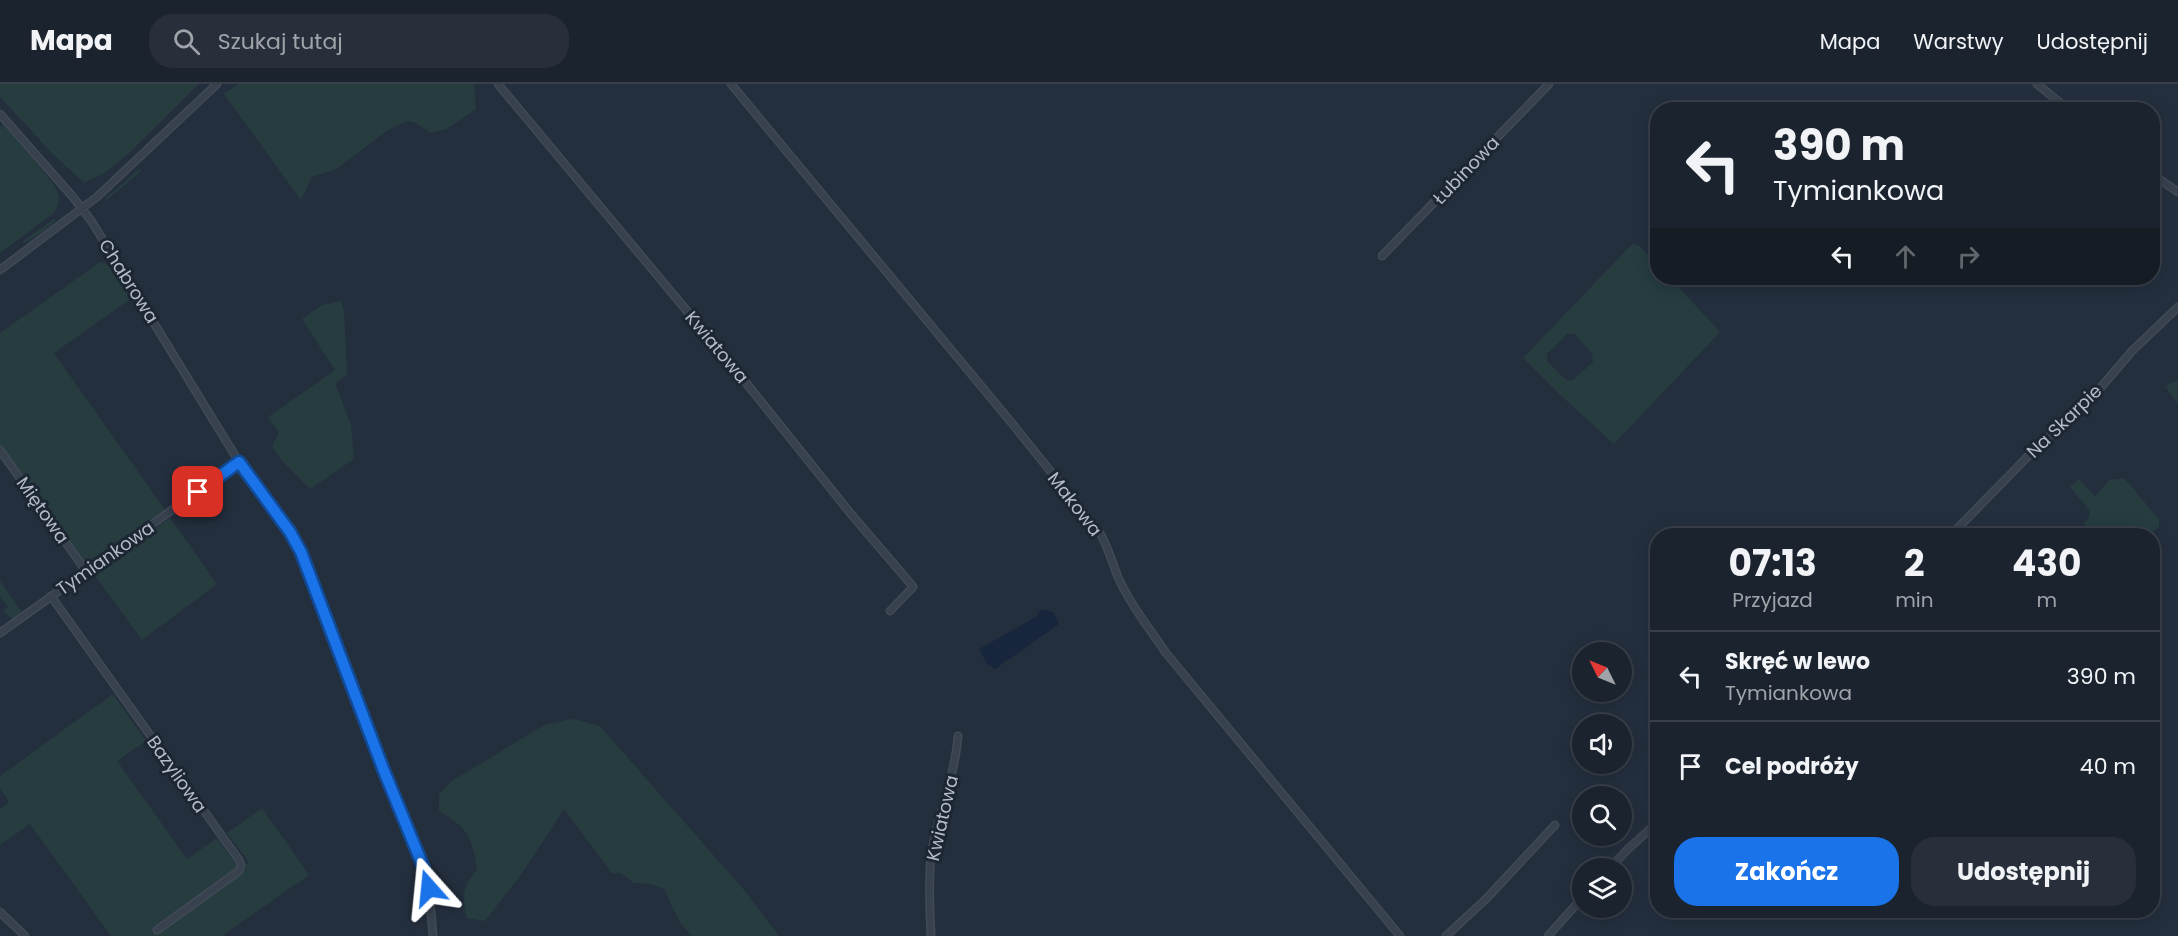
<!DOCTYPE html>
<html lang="pl">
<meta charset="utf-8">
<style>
body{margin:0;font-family:Poppins,sans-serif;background:#282f3a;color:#f1f3f6;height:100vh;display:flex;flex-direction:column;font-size:22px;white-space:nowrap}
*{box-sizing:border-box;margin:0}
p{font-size:20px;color:#a0a4aa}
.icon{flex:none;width:33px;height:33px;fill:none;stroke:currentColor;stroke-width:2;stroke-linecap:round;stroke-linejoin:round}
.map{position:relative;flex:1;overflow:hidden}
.side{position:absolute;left:1650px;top:444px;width:510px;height:390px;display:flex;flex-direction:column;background:#1b232e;border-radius:24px;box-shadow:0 3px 15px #0003,0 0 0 2px #39404a}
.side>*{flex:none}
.top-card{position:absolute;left:1650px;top:18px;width:510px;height:183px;border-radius:24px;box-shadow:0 3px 15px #0003,0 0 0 2px #39404a;background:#1b232e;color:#f1f3f6;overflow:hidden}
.needle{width:39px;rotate:313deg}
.tools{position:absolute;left:1572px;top:558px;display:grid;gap:12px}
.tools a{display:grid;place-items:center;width:60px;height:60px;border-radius:50%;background:#1b232e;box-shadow:0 3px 15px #0003,0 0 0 2px #39404a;font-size:30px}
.pin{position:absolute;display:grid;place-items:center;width:51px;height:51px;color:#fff;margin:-26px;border-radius:12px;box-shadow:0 3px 9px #0006}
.me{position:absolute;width:66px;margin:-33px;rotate:342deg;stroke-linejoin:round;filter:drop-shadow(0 0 4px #0008)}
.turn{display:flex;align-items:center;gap:21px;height:126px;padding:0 24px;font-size:27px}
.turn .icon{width:78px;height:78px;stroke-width:2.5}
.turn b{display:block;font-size:42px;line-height:51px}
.lanes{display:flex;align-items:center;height:57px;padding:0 24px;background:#0003;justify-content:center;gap:30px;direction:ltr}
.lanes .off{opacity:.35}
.eta{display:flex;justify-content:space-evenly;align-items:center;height:102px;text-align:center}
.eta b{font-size:36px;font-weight:700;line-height:42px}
.action{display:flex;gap:12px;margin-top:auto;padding:12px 24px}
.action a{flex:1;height:69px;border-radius:24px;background:#1a73e8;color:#fff;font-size:24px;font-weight:700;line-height:69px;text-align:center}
.action a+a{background:#282f3a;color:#f1f3f6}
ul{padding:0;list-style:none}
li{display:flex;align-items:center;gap:18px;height:90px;padding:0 24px;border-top:2px solid #39404a}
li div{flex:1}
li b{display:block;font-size:22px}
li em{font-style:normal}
header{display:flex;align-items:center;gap:36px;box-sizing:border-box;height:84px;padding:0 30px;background:#1b232e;border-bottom:2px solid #39404a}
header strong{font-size:28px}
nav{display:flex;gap:33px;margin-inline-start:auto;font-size:21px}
.search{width:420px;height:54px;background:#282f3a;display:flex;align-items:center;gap:15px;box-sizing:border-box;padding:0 21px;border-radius:24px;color:#a0a4aa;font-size:22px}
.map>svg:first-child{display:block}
</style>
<header>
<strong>Mapa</strong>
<div class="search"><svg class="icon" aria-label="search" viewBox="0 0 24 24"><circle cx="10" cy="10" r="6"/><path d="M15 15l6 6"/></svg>Szukaj tutaj</div>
<nav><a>Mapa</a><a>Warstwy</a><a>Udostępnij</a></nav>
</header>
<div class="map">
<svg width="2178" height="852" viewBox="0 0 2178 852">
<rect width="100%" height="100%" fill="#242f3e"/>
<path fill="#263c3f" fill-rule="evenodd" d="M0 0H199L130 68 106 88 84 99 52 69 0 13Z
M238 0H474L476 25 447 45 430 49 416 39 407 37 386 47 337 85 312 93 301 116 224 10Z
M3 40C17 57 49 90 57 107 60 116 59 122 54 129L0 169V43Z
M139 85 141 87 107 116 105 115Z
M54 135 57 136 41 149 24 159 23 157Z
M1632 160 1640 162 1657 181 1658 194H1670L1720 248 1614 360 1558 309 1523 274ZM1567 250H1574L1592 269 1593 278 1573 296H1566L1547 277V270Z
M100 178 111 181 130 211 129 216 54 269 165 426 77 486V482L0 374V249Z
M341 217 344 227 347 291 335 299 351 341 354 375 310 405 282 377 272 362 279 349 268 333 335 286 302 235 322 221Z
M2178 296V320L2165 302Z
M2124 394 2159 435V443L2150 451H2080L2087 445 2084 439 2089 433 2090 427 2070 403 2079 395 2095 413 2109 396Z
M170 434 217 500 142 556 93 489Z
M0 497 20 526 24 527 13 535 3 528 8 523 0 512Z
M113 610 146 657 117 677 187 775 217 754 236 781 234 787 153 843 156 849 243 788 248 777 227 749 262 724 309 791 222 852H111L30 740 0 761V725L9 718 0 704V692Z
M573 635 600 642 744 806 779 852H692L680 839 664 805 651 800 634 799 621 789H612L564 725 523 788 485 837 467 834C461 813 463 802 477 786 471 751 469 745 439 727V710L452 697 544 641Z"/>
<path fill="#17263c" d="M1040 526H1046L1054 529 1059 540 995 585 987 580 979 565 1036 533Z"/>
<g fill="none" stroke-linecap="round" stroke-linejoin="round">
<g stroke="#414a57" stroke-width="9">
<path id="street" d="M498 0 727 275 851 430 910 499 913 503 890 527
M731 0 1015 343 1100 449C1108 463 1112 478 1118 493 1130 520 1149 544 1166 569L1400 852
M2037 0 2069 26
M0 30 73 113 92 138 239 378 290 448 301 468 384 687 422 782 429 804 433 852
M2152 90 2178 108
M1382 172 1549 0
M0 186 97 113 217 0
M0 366 86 487
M1950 452 2038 362 2090 316 2132 267 2178 223
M51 512 239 776 241 781 239 787 157 846
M0 549 239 378
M1610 784 1628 765 1658 738
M0 828 25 852
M931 852C930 826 928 799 931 773 937 732 955 693 958 652
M1446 852 1486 815 1555 741
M1548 852 1582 814"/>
</g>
<use href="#street" stroke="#38414e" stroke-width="6"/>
</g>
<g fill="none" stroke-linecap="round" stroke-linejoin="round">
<g stroke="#114b97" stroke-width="15">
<path id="route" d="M198 408 239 378 290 448 301 468 384 687 423 782 429 804"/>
</g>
<use href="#route" stroke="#1a73e8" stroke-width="10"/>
</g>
<g text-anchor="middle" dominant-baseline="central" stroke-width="6" stroke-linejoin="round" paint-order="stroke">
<g font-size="18" fill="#b4bcc9" stroke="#1d2633">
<text transform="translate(1466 86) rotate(-46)">Łubinowa</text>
<text transform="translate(129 197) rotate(58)">Chabrowa</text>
<text transform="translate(717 263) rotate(50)">Kwiatowa</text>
<text transform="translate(2064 337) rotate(-44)">Na Skarpie</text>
<text transform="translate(1075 420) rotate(52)">Makowa</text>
<text transform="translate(43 426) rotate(55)">Miętowa</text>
<text transform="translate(105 474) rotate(-35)">Tymiankowa</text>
<text transform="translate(177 690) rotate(55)">Bazyliowa</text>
<text transform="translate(942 734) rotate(-77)">Kwiatowa</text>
</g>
</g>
</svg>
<div class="tools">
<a><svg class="needle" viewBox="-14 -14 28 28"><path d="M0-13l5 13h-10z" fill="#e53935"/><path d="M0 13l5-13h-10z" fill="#a0a4aa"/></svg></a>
<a><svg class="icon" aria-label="sound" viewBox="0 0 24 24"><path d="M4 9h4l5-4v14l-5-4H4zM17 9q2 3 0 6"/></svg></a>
<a><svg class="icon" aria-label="search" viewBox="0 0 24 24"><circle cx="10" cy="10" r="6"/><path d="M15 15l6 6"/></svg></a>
<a><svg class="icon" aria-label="layers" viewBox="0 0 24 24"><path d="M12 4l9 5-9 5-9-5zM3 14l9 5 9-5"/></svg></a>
</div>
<div class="pin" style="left:198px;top:408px;background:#d93025"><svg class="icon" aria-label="arrive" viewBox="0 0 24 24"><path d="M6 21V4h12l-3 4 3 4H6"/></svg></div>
<svg class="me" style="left:429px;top:804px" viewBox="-20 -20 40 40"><path d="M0-17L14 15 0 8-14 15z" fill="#1a73e8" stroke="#fff" stroke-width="4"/></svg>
<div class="top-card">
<div class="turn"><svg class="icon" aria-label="left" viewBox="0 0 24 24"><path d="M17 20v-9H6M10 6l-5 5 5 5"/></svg><div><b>390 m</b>Tymiankowa</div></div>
<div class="lanes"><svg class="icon" aria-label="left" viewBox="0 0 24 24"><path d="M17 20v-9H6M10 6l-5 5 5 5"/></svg><svg class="icon off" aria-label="ahead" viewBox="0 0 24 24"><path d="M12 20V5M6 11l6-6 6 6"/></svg><svg class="icon off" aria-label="right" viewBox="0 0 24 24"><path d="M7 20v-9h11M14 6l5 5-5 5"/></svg></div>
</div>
<section class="side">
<div class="eta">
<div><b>07:13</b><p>Przyjazd</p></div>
<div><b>2</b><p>min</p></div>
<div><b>430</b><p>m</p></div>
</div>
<ul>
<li><svg class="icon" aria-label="left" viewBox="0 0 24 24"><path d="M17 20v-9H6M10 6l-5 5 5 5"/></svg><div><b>Skręć w lewo</b><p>Tymiankowa</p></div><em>390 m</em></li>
<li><svg class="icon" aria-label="arrive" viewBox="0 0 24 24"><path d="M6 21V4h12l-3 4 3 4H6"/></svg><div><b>Cel podróży</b></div><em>40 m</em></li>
</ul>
<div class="action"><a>Zakończ</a><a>Udostępnij</a></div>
</section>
</div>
